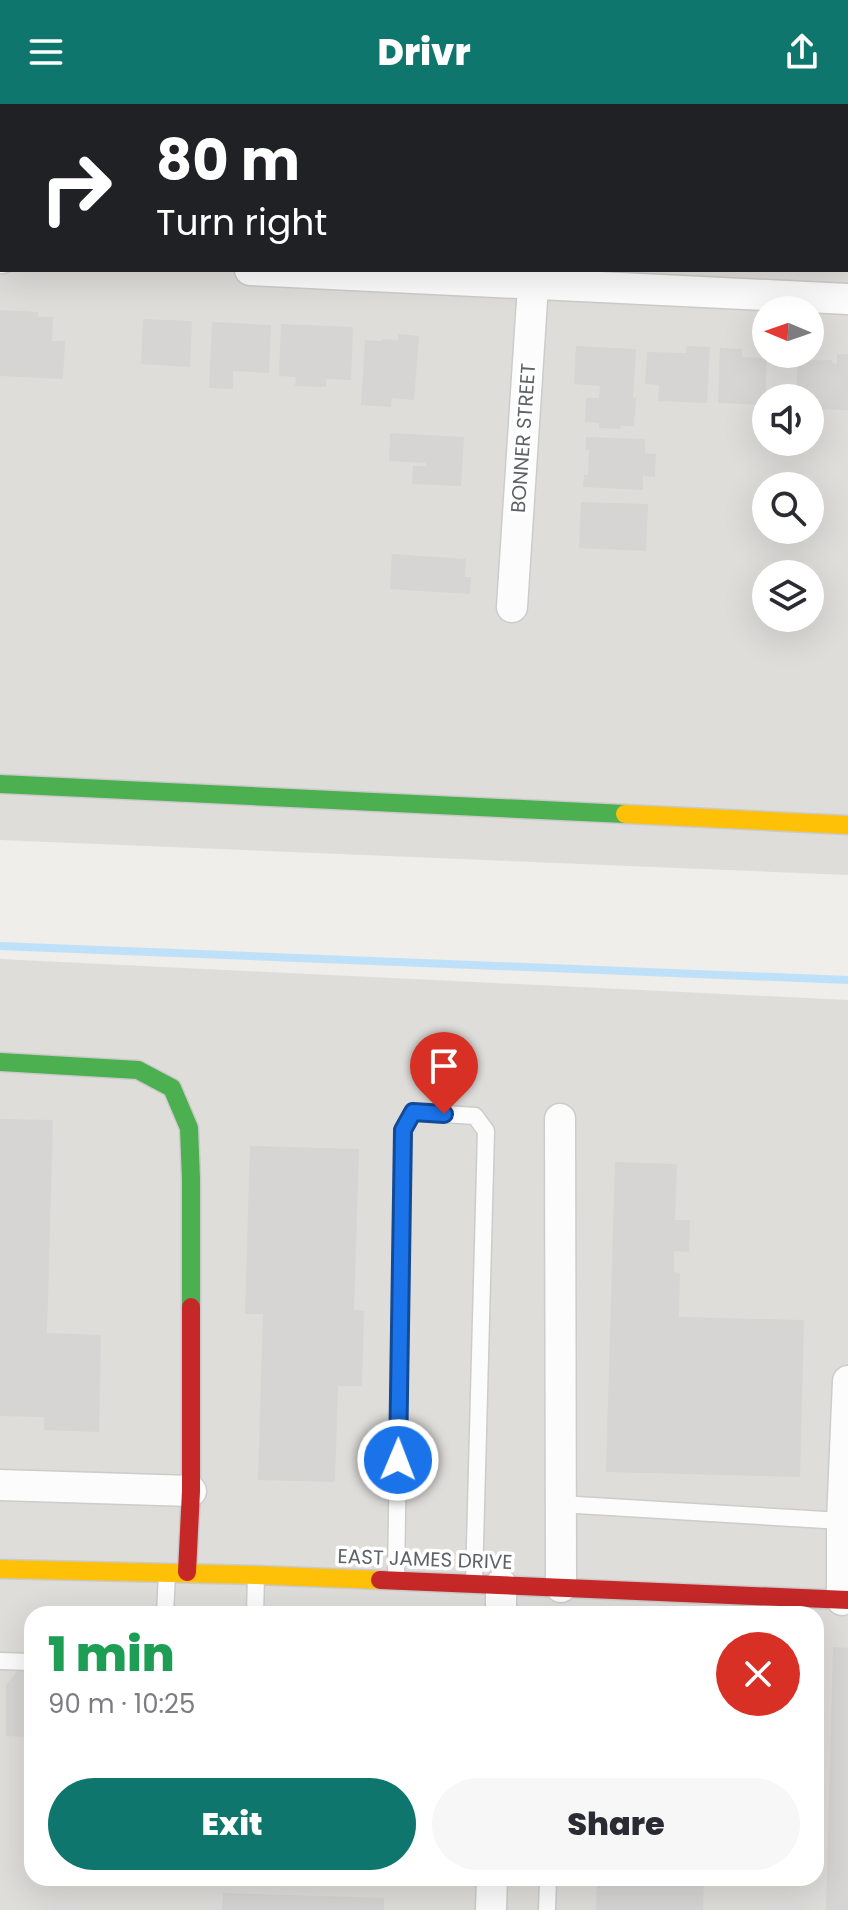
<!DOCTYPE html>
<meta charset="utf-8">
<style>
body{margin:0;font-family:Poppins,sans-serif;background:#f7f7f7;color:#2b2b33;height:100vh;display:flex;flex-direction:column;font-size:30px;white-space:nowrap}
*{box-sizing:border-box;margin:0}
p{font-size:26px;color:#7c7c81}
.icon{flex:none;width:44px;height:44px;fill:none;stroke:currentColor;stroke-width:2;stroke-linecap:round;stroke-linejoin:round}
.map{position:relative;flex:1;overflow:hidden}
.side{position:absolute;left:24px;top:1502px;width:800px;height:280px;display:flex;flex-direction:column;background:#fff;border-radius:24px;box-shadow:0 8px 32px #0002}
.side>*{flex:none}
.banner{position:absolute;left:0px;top:0px;width:848px;height:168px;box-shadow:0 8px 32px #0002;background:#202124;color:#fff;overflow:hidden}
.needle{width:52px;rotate:272deg}
.tools{position:absolute;left:752px;top:192px;display:grid;gap:16px}
.tools a{display:grid;place-items:center;width:72px;height:72px;border-radius:50%;background:#fff;box-shadow:0 8px 32px #0002;font-size:40px}
.pin{position:absolute;display:grid;place-items:center;width:68px;height:68px;color:#fff;margin:-82px -34px;border-radius:50% 50% 50% 0;rotate:-45deg;box-shadow:0 0 8px #0007}
.pin .icon{rotate:45deg}
.me{position:absolute;width:88px;margin:-44px;rotate:1deg;stroke-linejoin:round;filter:drop-shadow(0 0 6px #0008)}
.turn{display:flex;align-items:center;gap:28px;height:168px;padding:0 24px;font-size:36px}
.turn .icon{width:104px;height:104px;stroke-width:2.5}
.turn b{display:block;font-size:56px;line-height:68px}
.round{display:grid;place-items:center;flex:none;width:84px;height:84px;border-radius:42px;background:#f7f7f7}
.summary{display:flex;align-items:center;justify-content:space-between;height:136px;padding:0 24px}
h1{font-size:48px;font-weight:800;line-height:60px;color:#1e9e55}
.cta{display:flex;gap:16px;margin-top:auto;padding:16px 24px}
.cta a{flex:1;height:92px;border-radius:48px;background:#0f766e;color:#fff;font-size:32px;font-weight:800;line-height:92px;text-align:center}
.cta a+a{background:#f7f7f7;color:#2b2b33}
header{display:flex;justify-content:space-between;align-items:center;height:104px;padding:0 24px;background:#0f766e;color:#fff;font-size:36px;font-weight:800}
.map>svg:first-child{display:block}
</style>
<header><svg class="icon" aria-label="menu" viewBox="0 0 24 24"><path d="M4 6h16M4 12h16M4 18h16"/></svg>Drivr<svg class="icon" aria-label="share" viewBox="0 0 24 24"><path d="M12 15V3M7 8l5-5 5 5M5 13v7h14v-7"/></svg></header>
<div class="map">
<svg width="848" height="1806" viewBox="0 0 848 1806">
<rect width="100%" height="100%" fill="#efeeea"/>
<path fill="#dfddda" fill-rule="evenodd" d="M0 0H848V771L0 736ZM2 2H846V166H2ZM766 206H810V250H766ZM766 294H810V338H766ZM766 382H810V426H766ZM766 470H810V514H766Z
M0 855 848 896V1806H0ZM32 1510H816V1774H32Z"/>
<g fill="none" stroke-linecap="round" stroke-linejoin="round">
<path stroke="#bfe0f9" stroke-width="8" d="M0 842 848 876"/>
</g>
<path fill="#d6d5d3" d="M0 206 38 208V213H53L52 237H65L63 275 0 272Z
M143 215 192 217 190 263 141 260Z
M212 218 271 221 269 269 233 267V285L209 284Z
M281 220 353 223 351 276 326 275V283L295 282 296 273 279 272Z
M398 230 419 232 414 296 392 294 391 303 361 301 365 236 382 237V235L398 236Z
M576 242 636 245 633 294H636L634 322H621L620 325 599 324V319L585 318 586 294H599L600 282 574 280Z
M687 242 710 243 707 299 658 297 659 281 645 280 647 248 686 249Z
M720 244 742 245V253L767 254 765 301 718 299Z
M837 250H848V306L810 305 809 292H796L798 257 832 256V259L837 260Z
M390 329 464 333 461 382 412 380 413 362H426V359L389 357Z
M586 333 645 335V349L656 350 655 373 643 372V386L583 383 584 371H588L589 346H586Z
M581 398 648 400 646 447 579 444Z
M392 450 466 455 465 473H471L470 490 390 485Z
M0 1015 53 1016 47 1229 101 1231 99 1328 44 1326V1313L0 1312Z
M250 1042 359 1045 354 1206 364 1207 362 1282H338L335 1378 258 1376 263 1210H245Z
M615 1058 677 1060 675 1116H690L689 1148 674 1147V1168L680 1169 679 1213 804 1216 800 1373 606 1368Z
M833 1543 848 1544V1806H826Z
M18 1566 32 1567V1633L6 1632V1581Z
M597 1774H704L703 1806H596Z
M223 1789 384 1794V1806H222Z"/>
<g fill="none" stroke-linecap="round" stroke-linejoin="round">
<g stroke="#cbcccc" stroke-width="19">
<path id="lane" d="M560 1400 842 1417
M396 1475 403 1026 413 1008 475 1012 486 1027 474 1478
M165 1510 167 1470
M255 1510 256 1472
M0 1557 32 1558
M547 1806 548 1774"/>
</g>
<g stroke="#cbcccc" stroke-width="33">
<path id="street" d="M544 2 545 0
M0 154H2
M250 166 848 195
M512 503 534 166
M560 1015 561 1483
M0 1381 191 1387
M842 1496V1417L848 1277
M501 1510V1480
M491 1806 492 1774"/>
</g>
<g stroke="#cacacb" stroke-width="21">
<path id="fast" d="M0 680 625 710
M0 958 138 966 172 984 189 1024 191 1075V1203"/>
</g>
<g stroke="#cacacb" stroke-width="21">
<path id="slow" d="M625 710 848 721
M0 1465 256 1471 380 1476"/>
</g>
<g stroke="#cacacb" stroke-width="21">
<path id="jam" d="M187 1468 191 1387V1203
M380 1476 848 1496"/>
</g>
<use href="#lane" stroke="#fdfcfc" stroke-width="16"/>
<use href="#street" stroke="#fdfcfc" stroke-width="30"/>
<use href="#fast" stroke="#4caf50" stroke-width="18"/>
<use href="#slow" stroke="#ffc107" stroke-width="18"/>
<use href="#jam" stroke="#c62828" stroke-width="18"/>
</g>
<g fill="none" stroke-linecap="round" stroke-linejoin="round">
<g stroke="#114b97" stroke-width="20">
<path id="route" d="M398 1356 403 1026 413 1008 444 1010"/>
</g>
<use href="#route" stroke="#1a73e8" stroke-width="14"/>
</g>
<g text-anchor="middle" dominant-baseline="central" stroke-width="7" stroke-linejoin="round" paint-order="stroke">
<g font-size="20" fill="#5f6368" stroke="#fff">
<text transform="translate(523 334) rotate(-86)">BONNER STREET</text>
<text transform="translate(425 1455) rotate(2)">EAST JAMES DRIVE</text>
</g>
</g>
</svg>
<div class="tools">
<a><svg class="needle" viewBox="-14 -14 28 28"><path d="M0-13l5 13h-10z" fill="#e53935"/><path d="M0 13l5-13h-10z" fill="#7c7c81"/></svg></a>
<a><svg class="icon" aria-label="sound" viewBox="0 0 24 24"><path d="M4 9h4l5-4v14l-5-4H4zM17 9q2 3 0 6"/></svg></a>
<a><svg class="icon" aria-label="search" viewBox="0 0 24 24"><circle cx="10" cy="10" r="6"/><path d="M15 15l6 6"/></svg></a>
<a><svg class="icon" aria-label="layers" viewBox="0 0 24 24"><path d="M12 4l9 5-9 5-9-5zM3 14l9 5 9-5"/></svg></a>
</div>
<div class="pin" style="left:444px;top:1010px;background:#d93025"><svg class="icon" aria-label="arrive" viewBox="0 0 24 24"><path d="M6 21V4h12l-3 4 3 4H6"/></svg></div>
<svg class="me" style="left:398px;top:1356px" viewBox="-20 -20 40 40"><circle r="17" fill="#1a73e8" stroke="#fff" stroke-width="3"/><path d="M0-11L8 9 0 5-8 9z" fill="#fff"/></svg>
<div class="banner">
<div class="turn"><svg class="icon" aria-label="right" viewBox="0 0 24 24"><path d="M7 20v-9h11M14 6l5 5-5 5"/></svg><div><b>80 m</b>Turn right</div></div>
</div>
<section class="side">
<div class="summary"><div><h1>1 min</h1><p>90 m · 10:25</p></div><a class="round" style="background:#d93025;color:#fff"><svg class="icon" aria-label="close" viewBox="0 0 24 24"><path d="M6 6l12 12M18 6L6 18"/></svg></a></div>
<div class="cta"><a>Exit</a><a>Share</a></div>
</section>
</div>
